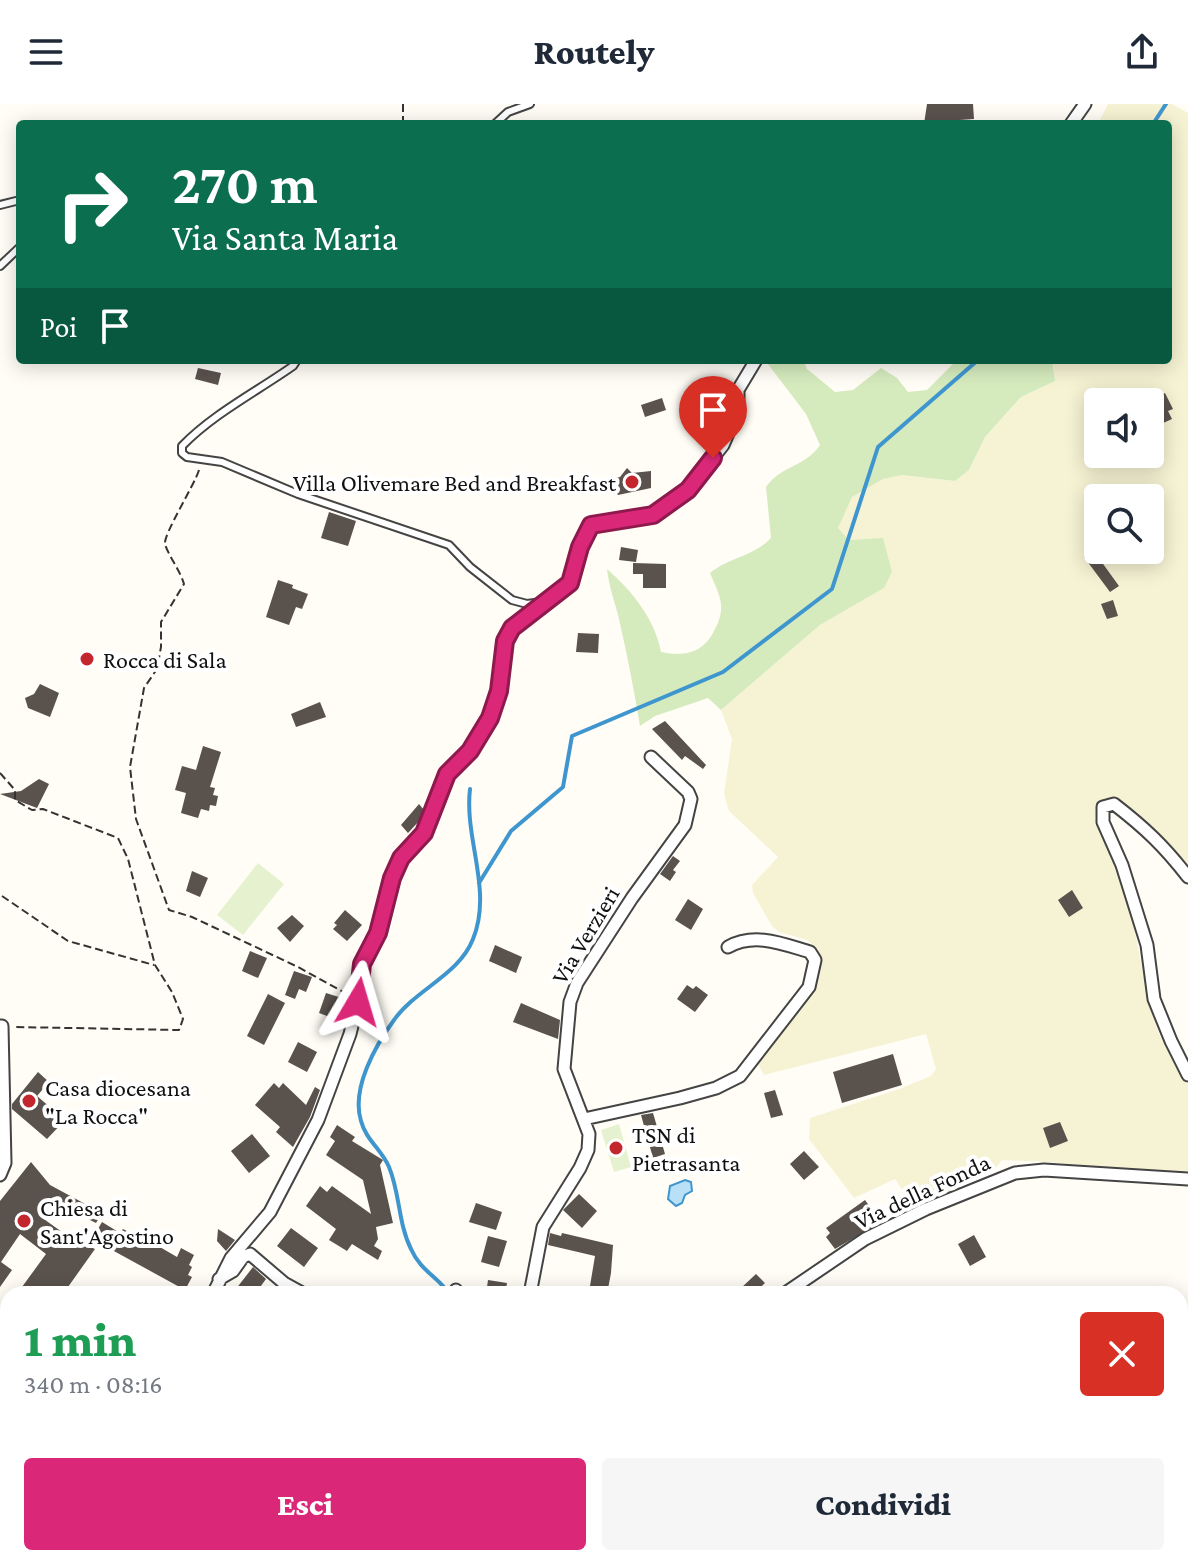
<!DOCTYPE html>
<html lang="it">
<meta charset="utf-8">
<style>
body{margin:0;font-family:"Crimson Pro",serif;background:#f6f6f7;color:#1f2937;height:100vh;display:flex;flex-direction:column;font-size:30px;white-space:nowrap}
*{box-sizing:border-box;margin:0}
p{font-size:26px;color:#747a83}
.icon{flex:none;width:44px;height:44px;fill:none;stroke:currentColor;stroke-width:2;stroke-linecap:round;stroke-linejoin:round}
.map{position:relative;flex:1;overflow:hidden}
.details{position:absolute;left:0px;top:1182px;width:1188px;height:280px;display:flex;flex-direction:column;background:#fff;border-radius:24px 24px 0 0;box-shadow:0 4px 20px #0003}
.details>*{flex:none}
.guide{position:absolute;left:16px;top:16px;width:1156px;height:244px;border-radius:8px;box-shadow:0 4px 20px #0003;background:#0b6e4f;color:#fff;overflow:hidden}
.tools{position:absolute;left:1084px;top:284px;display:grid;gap:16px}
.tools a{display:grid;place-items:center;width:80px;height:80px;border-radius:8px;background:#fff;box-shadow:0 4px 20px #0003;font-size:40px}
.pin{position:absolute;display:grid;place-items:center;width:68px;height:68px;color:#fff;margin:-82px -34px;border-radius:50% 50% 50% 0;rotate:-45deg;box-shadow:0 0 8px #0007}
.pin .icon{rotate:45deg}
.me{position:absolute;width:88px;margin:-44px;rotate:7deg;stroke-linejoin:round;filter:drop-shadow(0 0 6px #0008)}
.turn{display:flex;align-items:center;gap:28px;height:168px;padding:0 24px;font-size:36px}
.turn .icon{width:104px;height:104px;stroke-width:2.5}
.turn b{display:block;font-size:56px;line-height:68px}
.then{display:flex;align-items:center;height:76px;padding:0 24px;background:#0003;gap:16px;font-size:30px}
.round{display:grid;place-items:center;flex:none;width:84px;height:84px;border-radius:8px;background:#f6f6f7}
.overview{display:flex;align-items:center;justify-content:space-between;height:136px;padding:0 24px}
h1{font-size:48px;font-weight:800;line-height:60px;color:#1e9e55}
.action{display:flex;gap:16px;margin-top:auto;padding:16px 24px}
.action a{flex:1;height:92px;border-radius:8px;background:#db2777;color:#fff;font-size:32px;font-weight:800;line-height:92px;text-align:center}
.action a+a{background:#f6f6f7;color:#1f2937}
header{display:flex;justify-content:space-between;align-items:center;height:104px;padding:0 24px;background:#fff;font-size:36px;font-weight:800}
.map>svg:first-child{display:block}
</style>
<header><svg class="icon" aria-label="menu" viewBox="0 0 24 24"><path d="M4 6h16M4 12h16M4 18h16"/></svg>Routely<svg class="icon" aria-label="share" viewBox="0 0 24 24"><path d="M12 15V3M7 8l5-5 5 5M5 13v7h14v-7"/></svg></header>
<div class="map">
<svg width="1188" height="1462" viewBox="0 0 1188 1462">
<rect width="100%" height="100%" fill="#fffdf5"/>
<path fill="#f6f3d4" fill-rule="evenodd" d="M1108 0H1172L1188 9V763L1154 725 1118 697 1105 694 1096 702 1095 714 1120 774 1132 814 1146 883 1158 928 1182 974 1188 980V1071L1049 1058 1002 1056 994 1066 914 1104 895 1075 854 1094 809 1035 810 1014 899 985 931 972 936 965 926 930 764 971 757 958 805 898 818 869V845L807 836 779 828 772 822 753 789 752 781 778 753 729 707 724 690 732 635 721 606 820 521 884 484 849 436 837 424 852 393 883 375 901 371 955 377 969 366 985 333 1021 293 1055 277 1052 256H1168V20H1098ZM1098 298H1150V350H1098ZM1098 394H1150V446H1098Z
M1188 1276V1462H685L707 1454H1180V1278Z"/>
<path fill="#d5ebbd" d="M773 256H803L807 265 835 288 853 286 881 264 897 274 908 288 927 286 957 256H1052L1055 277 1021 293 985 333 969 366 955 377 902 371 883 375 852 393 838 424 849 436 883 434 892 468 884 484 820 521 721 606 708 594 655 612 640 622C634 586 627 550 619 515 615 498 609 483 607 465 632 487 655 515 661 548 685 553 704 549 715 525 719 518 722 508 721 500 720 490 714 479 710 469 732 452 753 453 771 434L766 383C784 359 803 365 820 341L806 310 768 260Z"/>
<path fill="#e6f2cf" d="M258 759 284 780 243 831 217 811Z
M619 1020 631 1063 614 1068 601 1026Z"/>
<path fill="#b9e0f7" stroke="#3f96cf" stroke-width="2" d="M685 1076 691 1078 692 1087 685 1091 682 1099 676 1102 668 1095 670 1082Z"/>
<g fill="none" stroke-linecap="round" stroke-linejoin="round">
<path stroke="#3f96cf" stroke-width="4" d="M1153 20 1166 0
M479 779 511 727 563 683 572 632 723 568 832 485 878 343 978 256
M449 1190C439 1173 421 1168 411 1145 398 1119 400 1089 389 1063 382 1046 366 1036 361 1017 351 985 375 942 394 916 416 885 459 871 473 835 493 786 464 735 470 685
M466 1462 470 1454"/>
</g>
<path fill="#5a524d" d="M927 0H973L974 15 945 17V20H924Z
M198 264 221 269 218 281 195 275Z
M1165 289 1173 305 1168 307 1172 315 1161 320 1158 313 1153 316 1150 309V296Z
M662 294 666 306 645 313 641 301Z
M627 364 632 369 651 367V384L618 391 613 385 611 375 620 373Z
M329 408 356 417 348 442 321 434Z
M621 443 638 446 636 458 619 456Z
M1093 446 1119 482 1110 488 1084 453Z
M633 459 666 460V484H643V470H633Z
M278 476 293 481 292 484 308 490 302 505 296 503 289 521 266 513Z
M1113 496 1118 512 1107 515 1101 500Z
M578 529 599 530 598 549 576 548Z
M40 580 59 589 50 613 28 604 25 594 34 590Z
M320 598 326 613 296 623 291 610Z
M665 617 706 661 703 665 685 652 682 656 652 625Z
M203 642 221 648 210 683 215 684 213 691 218 692 216 702 210 701 209 707 201 705 198 714 181 709 186 689 175 686 182 662 196 666Z
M39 675 49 680 37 704 0 690 21 687Z
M419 700 424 706 420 716 408 729 401 721Z
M673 752 680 757 673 766 676 768 670 777 660 770Z
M192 767 208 774 200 793 186 787Z
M1072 786 1083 804 1069 813 1058 796Z
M688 795 703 805 691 826 675 816Z
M345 806 362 821 347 837 333 825 337 821 334 819Z
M292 811 304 822 290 838 277 824Z
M495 841 522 853 516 869 489 857Z
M250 847 267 854 258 874 242 867Z
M294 867 312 873 306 888 299 885 295 895 285 891Z
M687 881 693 885 696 882 708 891 695 908 677 895Z
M326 889 345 895 338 916 319 909Z
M268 890 285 899 264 941 247 932Z
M521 899 560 916 558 935 513 918Z
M298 938 317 948 307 968 288 958Z
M893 950 902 981 842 999 833 968Z
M38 968 49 978 37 992 65 1016 47 1035 12 1005V1000Z
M274 979 279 984 283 979 306 1001 315 983 320 986 310 1013 293 1043 276 1028 280 1023 255 1001Z
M775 986 783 1011 771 1014 764 989Z
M653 1009 665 1050 653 1054 641 1011Z
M1060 1018 1068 1037 1050 1044 1043 1024Z
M337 1021 355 1033 352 1037 383 1056 380 1061 393 1119 376 1123 378 1135 374 1142 382 1147 378 1156 352 1140 347 1147 329 1136 336 1125 306 1102 320 1082 327 1088 332 1082 371 1110 363 1076 326 1051 335 1037 330 1033Z
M252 1030 270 1052 249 1069 231 1047Z
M804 1047 819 1063 804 1076 790 1060Z
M31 1058 50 1081 102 1109 96 1119 52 1097 41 1113 69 1133 95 1145 63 1190H32L22 1183 46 1150 20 1130 1 1158 12 1166 0 1183V1097Z
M579 1090 597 1107 582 1124 563 1106Z
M865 1096 881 1118 835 1145 826 1133 830 1129 826 1124Z
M476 1099 502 1108 496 1126 469 1118Z
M102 1118 120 1129 123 1125 140 1134 141 1132 177 1153 181 1144 194 1151 189 1161 192 1163 188 1171 192 1173 185 1186 92 1135Z
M291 1124 318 1144 304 1163 277 1142Z
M218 1125 235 1136 226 1147 217 1137Z
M550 1129 561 1132 562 1129 613 1141 611 1169 607 1190 589 1188 595 1152 548 1141Z
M974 1131 986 1153 970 1162 958 1140Z
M488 1132 507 1137 499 1163 481 1158Z
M253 1163 266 1175 255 1190H232Z
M756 1170 765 1179 753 1190H747L741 1184Z
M488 1176 507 1179 505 1190H486Z"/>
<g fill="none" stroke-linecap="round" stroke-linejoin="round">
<g stroke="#444" stroke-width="10">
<path id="lane" d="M495 20 508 8 530 0
M0 101 20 96
M0 162 20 143
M297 256 293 262C256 288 213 310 182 342V349L187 353 222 358 298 390 449 441 470 463 512 496 527 500 542 498"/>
</g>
<g stroke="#444" stroke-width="15">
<path id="street" d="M1071 20 1085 0
M1188 773C1164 742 1145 724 1114 700L1103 703V718L1122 761 1147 841 1154 895 1171 937 1188 971
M0 922H2L5 1059 0 1071
M584 1015 680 994 716 984 740 972 809 883 815 856 810 848C783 840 755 828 728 843
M219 1175 233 1167 243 1153 250 1150 284 1179 304 1190
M456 1186 458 1190
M213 1190 231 1154 270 1108 318 1016 350 930 358 898 362 860 378 829 392 774 401 754 424 729 447 670 470 647 490 614 499 587 505 537 512 524 570 479 580 443 591 421 653 411 688 386 723 341 738 306V286L756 256
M530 1190 543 1123 580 1064 588 1046 589 1030 564 965 570 898 577 879 632 794 685 721 691 695 688 688 651 653
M784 1190 865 1135 926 1105 1015 1069 1044 1066 1188 1075
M0 1222 8 1228
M0 1280 8 1285
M0 1392 8 1398
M87 1454 98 1462
M245 1454 256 1462
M380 1454 391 1462
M822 1454 827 1462
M970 1454 987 1462
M38 1462 44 1454
M540 1462 541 1454"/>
</g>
<path stroke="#333" stroke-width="2" stroke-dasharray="8 4" stroke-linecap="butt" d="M403 20V0
M199 366C195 380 163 431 165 440 169 453 180 466 184 480L161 518V543L157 565 144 584 130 663 136 715 169 806 192 813 298 863 347 890
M0 669 15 686V696L32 706 43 705 118 734 128 755 155 861 172 888 183 915 179 926 15 923
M2 792 68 837 154 861"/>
<use href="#lane" stroke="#fff" stroke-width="6"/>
<use href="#street" stroke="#fff" stroke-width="11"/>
</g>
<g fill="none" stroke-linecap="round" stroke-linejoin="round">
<g stroke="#8e194d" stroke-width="20">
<path id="route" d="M358 898 362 860 378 829 392 774 401 754 424 729 447 670 470 647 490 614 499 587 505 537 512 524 570 479 580 443 591 421 653 411 688 386 713 354"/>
</g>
<use href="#route" stroke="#db2777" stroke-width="14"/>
</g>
<g fill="#c4262e" stroke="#fff" stroke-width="3">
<circle cx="632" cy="378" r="8"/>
<circle cx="87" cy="555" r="8"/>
<circle cx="29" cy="997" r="8"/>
<circle cx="616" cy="1044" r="8"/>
<circle cx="24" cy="1117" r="8"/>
</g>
<g text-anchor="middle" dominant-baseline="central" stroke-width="8" stroke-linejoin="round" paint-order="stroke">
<g font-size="24" fill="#111" stroke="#fff" text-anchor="start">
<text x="616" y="378" text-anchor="end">Villa Olivemare Bed and Breakfast</text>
<text x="103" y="555">Rocca di Sala</text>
<text x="45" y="983">Casa diocesana<tspan x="45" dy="28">"La Rocca"</tspan></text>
<text x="632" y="1030">TSN di<tspan x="632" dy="28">Pietrasanta</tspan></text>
<text x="40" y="1103">Chiesa di<tspan x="40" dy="28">Sant'Agostino</tspan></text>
</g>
<g font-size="24" fill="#111" stroke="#fff">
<text transform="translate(585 831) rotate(-59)">Via Verzieri</text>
<text transform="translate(922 1087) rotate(-25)">Via della Fonda</text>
</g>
</g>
</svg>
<div class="tools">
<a><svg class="icon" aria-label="sound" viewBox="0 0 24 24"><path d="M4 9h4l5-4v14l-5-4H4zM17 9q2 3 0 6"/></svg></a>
<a><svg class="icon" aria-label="search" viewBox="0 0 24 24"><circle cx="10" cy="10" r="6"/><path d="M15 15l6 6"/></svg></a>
</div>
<div class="pin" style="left:713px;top:354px;background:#d93025"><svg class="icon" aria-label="arrive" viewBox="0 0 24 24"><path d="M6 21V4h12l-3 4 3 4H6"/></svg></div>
<svg class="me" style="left:358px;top:898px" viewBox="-20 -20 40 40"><path d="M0-17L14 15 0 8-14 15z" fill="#db2777" stroke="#fff" stroke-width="4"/></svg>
<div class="guide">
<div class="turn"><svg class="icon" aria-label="right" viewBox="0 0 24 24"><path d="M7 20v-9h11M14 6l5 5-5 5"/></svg><div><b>270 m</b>Via Santa Maria</div></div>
<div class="then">Poi<svg class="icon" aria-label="arrive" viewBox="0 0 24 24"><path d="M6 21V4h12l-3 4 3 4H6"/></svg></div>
</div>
<section class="details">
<div class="overview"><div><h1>1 min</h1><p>340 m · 08:16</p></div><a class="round" style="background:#d93025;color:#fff"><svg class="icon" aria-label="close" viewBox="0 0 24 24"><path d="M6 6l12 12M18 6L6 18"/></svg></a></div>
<div class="action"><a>Esci</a><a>Condividi</a></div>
</section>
</div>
